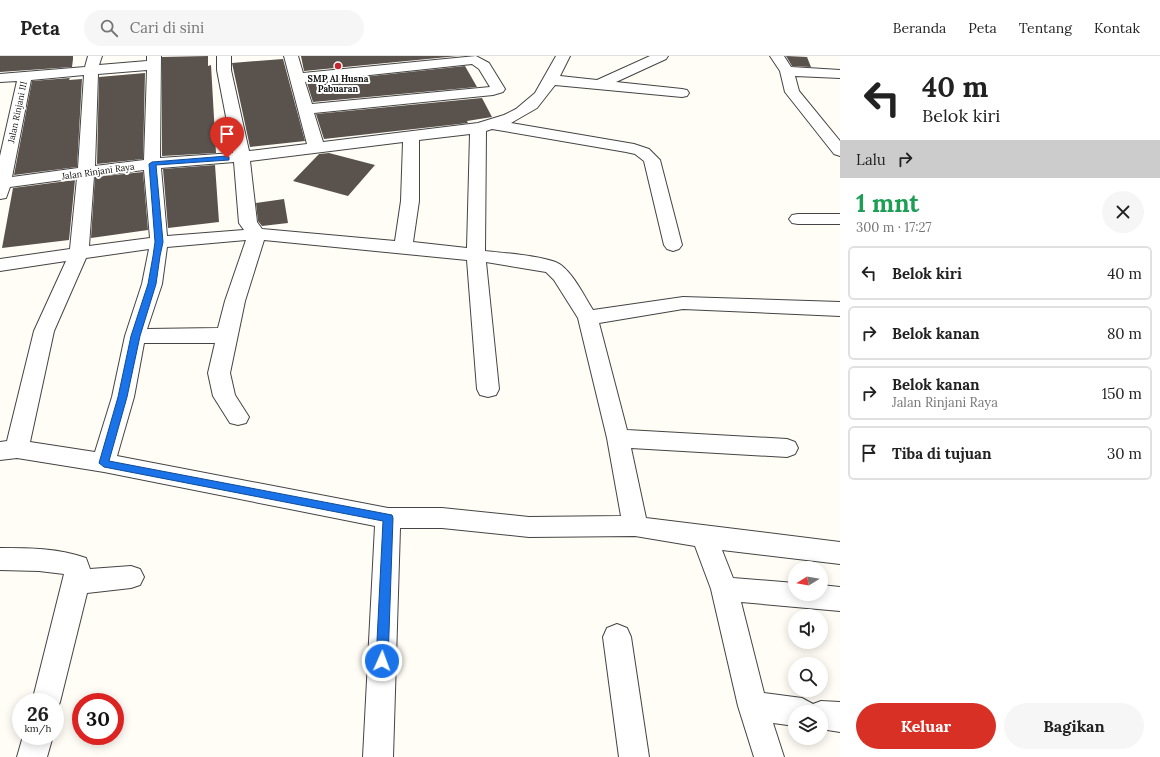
<!DOCTYPE html>
<html lang="id">
<meta charset="utf-8">
<style>
body{margin:0;font-family:Lora,serif;background:#f6f6f6;color:#222;height:100vh;display:flex;flex-direction:column;font-size:15px;white-space:nowrap}
*{box-sizing:border-box;margin:0}
p{font-size:13px;color:#767676}
.icon{flex:none;width:22px;height:22px;fill:none;stroke:currentColor;stroke-width:2;stroke-linecap:round;stroke-linejoin:round}
.map{position:relative;flex:1;overflow:hidden}
.drawer{display:flex;flex-direction:column;background:#fff;width:320px}
.drawer>*{flex:none}
.top-card{background:#fff;color:#222;overflow:hidden}
.needle{width:26px;rotate:259deg}
.fabs{position:absolute;left:788px;top:505px;display:grid;gap:8px}
.fabs a{display:grid;place-items:center;width:40px;height:40px;border-radius:50%;background:#fff;box-shadow:0 2px 10px #0003;font-size:20px}
.speed{position:absolute;left:12px;top:637px;display:flex;gap:8px;font-size:20px;font-weight:700;text-align:center}
.speed>*{display:grid;place-content:center;width:52px;height:52px;border-radius:50%;background:#fff;box-shadow:0 2px 10px #0003;line-height:1}
.speed small{font-size:10px;font-weight:400}
.speed .limit{border:6px solid #d22;background:#fff;color:#111}
.pin{position:absolute;display:grid;place-items:center;width:34px;height:34px;color:#fff;margin:-41px -17px;border-radius:50% 50% 50% 0;rotate:-45deg;box-shadow:0 0 4px #0007}
.pin .icon{rotate:45deg}
.me{position:absolute;width:44px;margin:-22px;rotate:2deg;stroke-linejoin:round;filter:drop-shadow(0 0 3px #0008)}
.turn{display:flex;align-items:center;gap:14px;height:84px;padding:0 16px;font-size:18px}
.turn .icon{width:52px;height:52px;stroke-width:2.5}
.turn b{display:block;font-size:28px;line-height:34px}
.then{display:flex;align-items:center;height:38px;padding:0 16px;background:#0003;gap:8px;font-size:15px}
.round{display:grid;place-items:center;flex:none;width:42px;height:42px;border-radius:21px;background:#f6f6f6}
.headline{display:flex;align-items:center;justify-content:space-between;height:68px;padding:0 16px}
h1{font-size:24px;font-weight:700;line-height:30px;color:#1e9e55}
.primary-button{display:flex;gap:8px;margin-top:auto;padding:8px 16px}
.primary-button a{flex:1;height:46px;border-radius:24px;background:#d93025;color:#fff;font-size:16px;font-weight:700;line-height:46px;text-align:center}
.primary-button a+a{background:#f6f6f6;color:#222}
ul{padding:0;list-style:none}
li{display:flex;align-items:center;gap:12px;height:54px;margin:0 8px 6px;padding:0 8px;border:2px solid #e0e0e0;border-radius:6px}
li div{flex:1}
li b{display:block;font-size:15px}
li em{font-style:normal}
header{display:flex;align-items:center;gap:24px;box-sizing:border-box;height:56px;padding:0 20px;background:#fff;border-bottom:1px solid #e0e0e0}
header strong{font-size:19px}
nav{display:flex;gap:22px;margin-inline-start:auto;font-size:14px}
.search{width:280px;height:36px;background:#f6f6f6;display:flex;align-items:center;gap:10px;box-sizing:border-box;padding:0 14px;border-radius:22px;color:#767676;font-size:15px}
main{display:flex;flex:1;min-height:0}
.map>svg:first-child{display:block}
</style>
<header>
<strong>Peta</strong>
<div class="search"><svg class="icon" aria-label="search" viewBox="0 0 24 24"><circle cx="10" cy="10" r="6"/><path d="M15 15l6 6"/></svg>Cari di sini</div>
<nav><a>Beranda</a><a>Peta</a><a>Tentang</a><a>Kontak</a></nav>
</header>
<main>
<div class="map">
<svg width="840" height="701" viewBox="0 0 840 701">
<rect width="100%" height="100%" fill="#fffdf5"/>
<path fill="#5a524d" d="M0 0H73V3L72 11 0 16Z
M208 0V10L211 9 216 97 162 100V1Z
M301 0H458L304 15Z
M786 0 807 1 811 11 792 10Z
M283 3 305 85 250 91 232 7Z
M465 10 477 31 313 46 307 27Z
M145 17 143 103 97 108 99 21Z
M70 22 69 24 82 23 77 111 14 119 32 25Z
M482 42 492 61 467 65 468 67 324 83 316 58Z
M329 97 375 109 348 140 293 125 319 98Z
M215 109 219 166 168 172 163 113Z
M143 116 148 174 91 182 95 121Z
M75 124 69 184 2 192 13 132Z
M284 143 288 167 262 170 258 165 256 147Z"/>
<g fill="none" stroke-linecap="round" stroke-linejoin="round">
<g stroke="#444" stroke-width="2">
<path id="minor" d="M88 0H102L99 9 147 5V0H161L160 102 233 97 217 14V0H231V14L249 95 307 88 284 0H298L303 17 476 0 489 7 505 33 503 36 493 39 314 57 323 86 478 67 504 59 516 53 535 37 556 0H570L560 20 597 24 650 0H668L666 3 616 26 682 33 687 34 689 37 687 40 682 41 555 29 537 52 511 67 634 88 649 93 660 104 682 189 679 193 673 195 667 193 664 189 644 105 635 98 626 96 492 73 486 75 485 195C502 197 549 200 561 209 575 220 584 240 593 254L683 241 840 246V260L683 253 599 267 627 374 787 383 795 386 798 392 795 398 787 401 631 392 646 462 840 486V508L722 494 733 522 795 527V538H821V529L840 531V555L741 546 764 637 802 642 813 648 821 645 840 646V676L821 673V656H795V670L773 667 784 701H754L738 650 711 533 695 490 635 480 529 481 442 472H400L393 701H363L375 470 104 416 17 402 0 404V386L7 385 34 275 66 205 0 215V203L70 193 77 122 10 131 6 142 0 143V100L17 25 0 26V18L85 11ZM472 8 479 13 490 31 312 48 305 26ZM147 14 144 104 95 110 98 18ZM84 19 78 112 12 121 31 24ZM470 78 467 192 413 186 419 145V84ZM403 86 401 145 395 185 262 173 257 166 250 105ZM234 106 239 167 244 174 167 180 161 112ZM144 114 150 182 89 190 94 120ZM246 184 225 245 218 272 147 273 162 228 167 191ZM264 184 467 204 477 333 480 339 488 341 496 339 499 333 486 206 546 216 554 224 578 262 607 382 621 460 529 461 442 452H388L117 400 134 341 144 287H215L208 317 213 340 230 367 238 369 246 367 249 361 235 339 230 317 245 245ZM149 193 142 228 125 280 112 341 95 396 30 386 54 275 86 202Z
M770 0H784L791 11 840 14V22L795 20 799 35 840 85V100L834 98 785 36 780 15Z
M798 158H840V168H798L792 167 789 163 792 159Z
M0 492C29 492 58 492 86 502L90 513 131 510 140 513 144 521 140 529 131 532 87 537 60 646 55 657V646H32L64 518 39 515 0 514Z
M617 568 627 572 631 581 649 701H619L603 581 607 572Z
M23 680H53L47 701H17Z"/>
</g>
<use href="#minor" fill="#fff" fill-rule="evenodd"/>
</g>
<path fill="#1a73e8" stroke="#114b97" d="M227 100 229 101V104L156 109 163 186 160 200 156 228 140 280 127 341 109 405 392 459 393 462 388 605 386 609 382 611 378 609 376 605 383 465 104 411 99 407 118 341 131 280 148 228 153 200 155 186 149 108 152 106Z"/>
<circle fill="#c4262e" stroke="#fff" stroke-width="1.5" cx="338" cy="10" r="4"/>
<g text-anchor="middle" dominant-baseline="central" stroke-width="4" stroke-linejoin="round" paint-order="stroke">
<g font-size="9" font-weight="bold" fill="#111" stroke="#fff">
<text x="338" y="22">SMP Al Husna<tspan x="338" dy="10">Pabuaran</tspan></text>
</g>
<g font-size="9" fill="#111" stroke="#fff">
<text transform="translate(17 56) rotate(-78)">Jalan Rinjani III</text>
<text transform="translate(98 115) rotate(-8)">Jalan Rinjani Raya</text>
</g>
</g>
</svg>
<div class="fabs">
<a><svg class="needle" viewBox="-14 -14 28 28"><path d="M0-13l5 13h-10z" fill="#e53935"/><path d="M0 13l5-13h-10z" fill="#767676"/></svg></a>
<a><svg class="icon" aria-label="sound" viewBox="0 0 24 24"><path d="M4 9h4l5-4v14l-5-4H4zM17 9q2 3 0 6"/></svg></a>
<a><svg class="icon" aria-label="search" viewBox="0 0 24 24"><circle cx="10" cy="10" r="6"/><path d="M15 15l6 6"/></svg></a>
<a><svg class="icon" aria-label="layers" viewBox="0 0 24 24"><path d="M12 4l9 5-9 5-9-5zM3 14l9 5 9-5"/></svg></a>
</div>
<div class="speed"><div>26<small>km/h</small></div><div class="limit">30</div></div>
<div class="pin" style="left:227px;top:102px;background:#d93025"><svg class="icon" aria-label="arrive" viewBox="0 0 24 24"><path d="M6 21V4h12l-3 4 3 4H6"/></svg></div>
<svg class="me" style="left:382px;top:605px" viewBox="-20 -20 40 40"><circle r="17" fill="#1a73e8" stroke="#fff" stroke-width="3"/><path d="M0-11L8 9 0 5-8 9z" fill="#fff"/></svg>
</div>
<section class="drawer">
<div class="top-card">
<div class="turn"><svg class="icon" aria-label="left" viewBox="0 0 24 24"><path d="M17 20v-9H6M10 6l-5 5 5 5"/></svg><div><b>40 m</b>Belok kiri</div></div>
<div class="then">Lalu<svg class="icon" aria-label="right" viewBox="0 0 24 24"><path d="M7 20v-9h11M14 6l5 5-5 5"/></svg></div>
</div>
<div class="headline"><div><h1>1 mnt</h1><p>300 m · 17:27</p></div><a class="round"><svg class="icon" aria-label="close" viewBox="0 0 24 24"><path d="M6 6l12 12M18 6L6 18"/></svg></a></div>
<ul>
<li><svg class="icon" aria-label="left" viewBox="0 0 24 24"><path d="M17 20v-9H6M10 6l-5 5 5 5"/></svg><div><b>Belok kiri</b></div><em>40 m</em></li>
<li><svg class="icon" aria-label="right" viewBox="0 0 24 24"><path d="M7 20v-9h11M14 6l5 5-5 5"/></svg><div><b>Belok kanan</b></div><em>80 m</em></li>
<li><svg class="icon" aria-label="right" viewBox="0 0 24 24"><path d="M7 20v-9h11M14 6l5 5-5 5"/></svg><div><b>Belok kanan</b><p>Jalan Rinjani Raya</p></div><em>150 m</em></li>
<li><svg class="icon" aria-label="arrive" viewBox="0 0 24 24"><path d="M6 21V4h12l-3 4 3 4H6"/></svg><div><b>Tiba di tujuan</b></div><em>30 m</em></li>
</ul>
<div class="primary-button"><a>Keluar</a><a>Bagikan</a></div>
</section>
</main>
